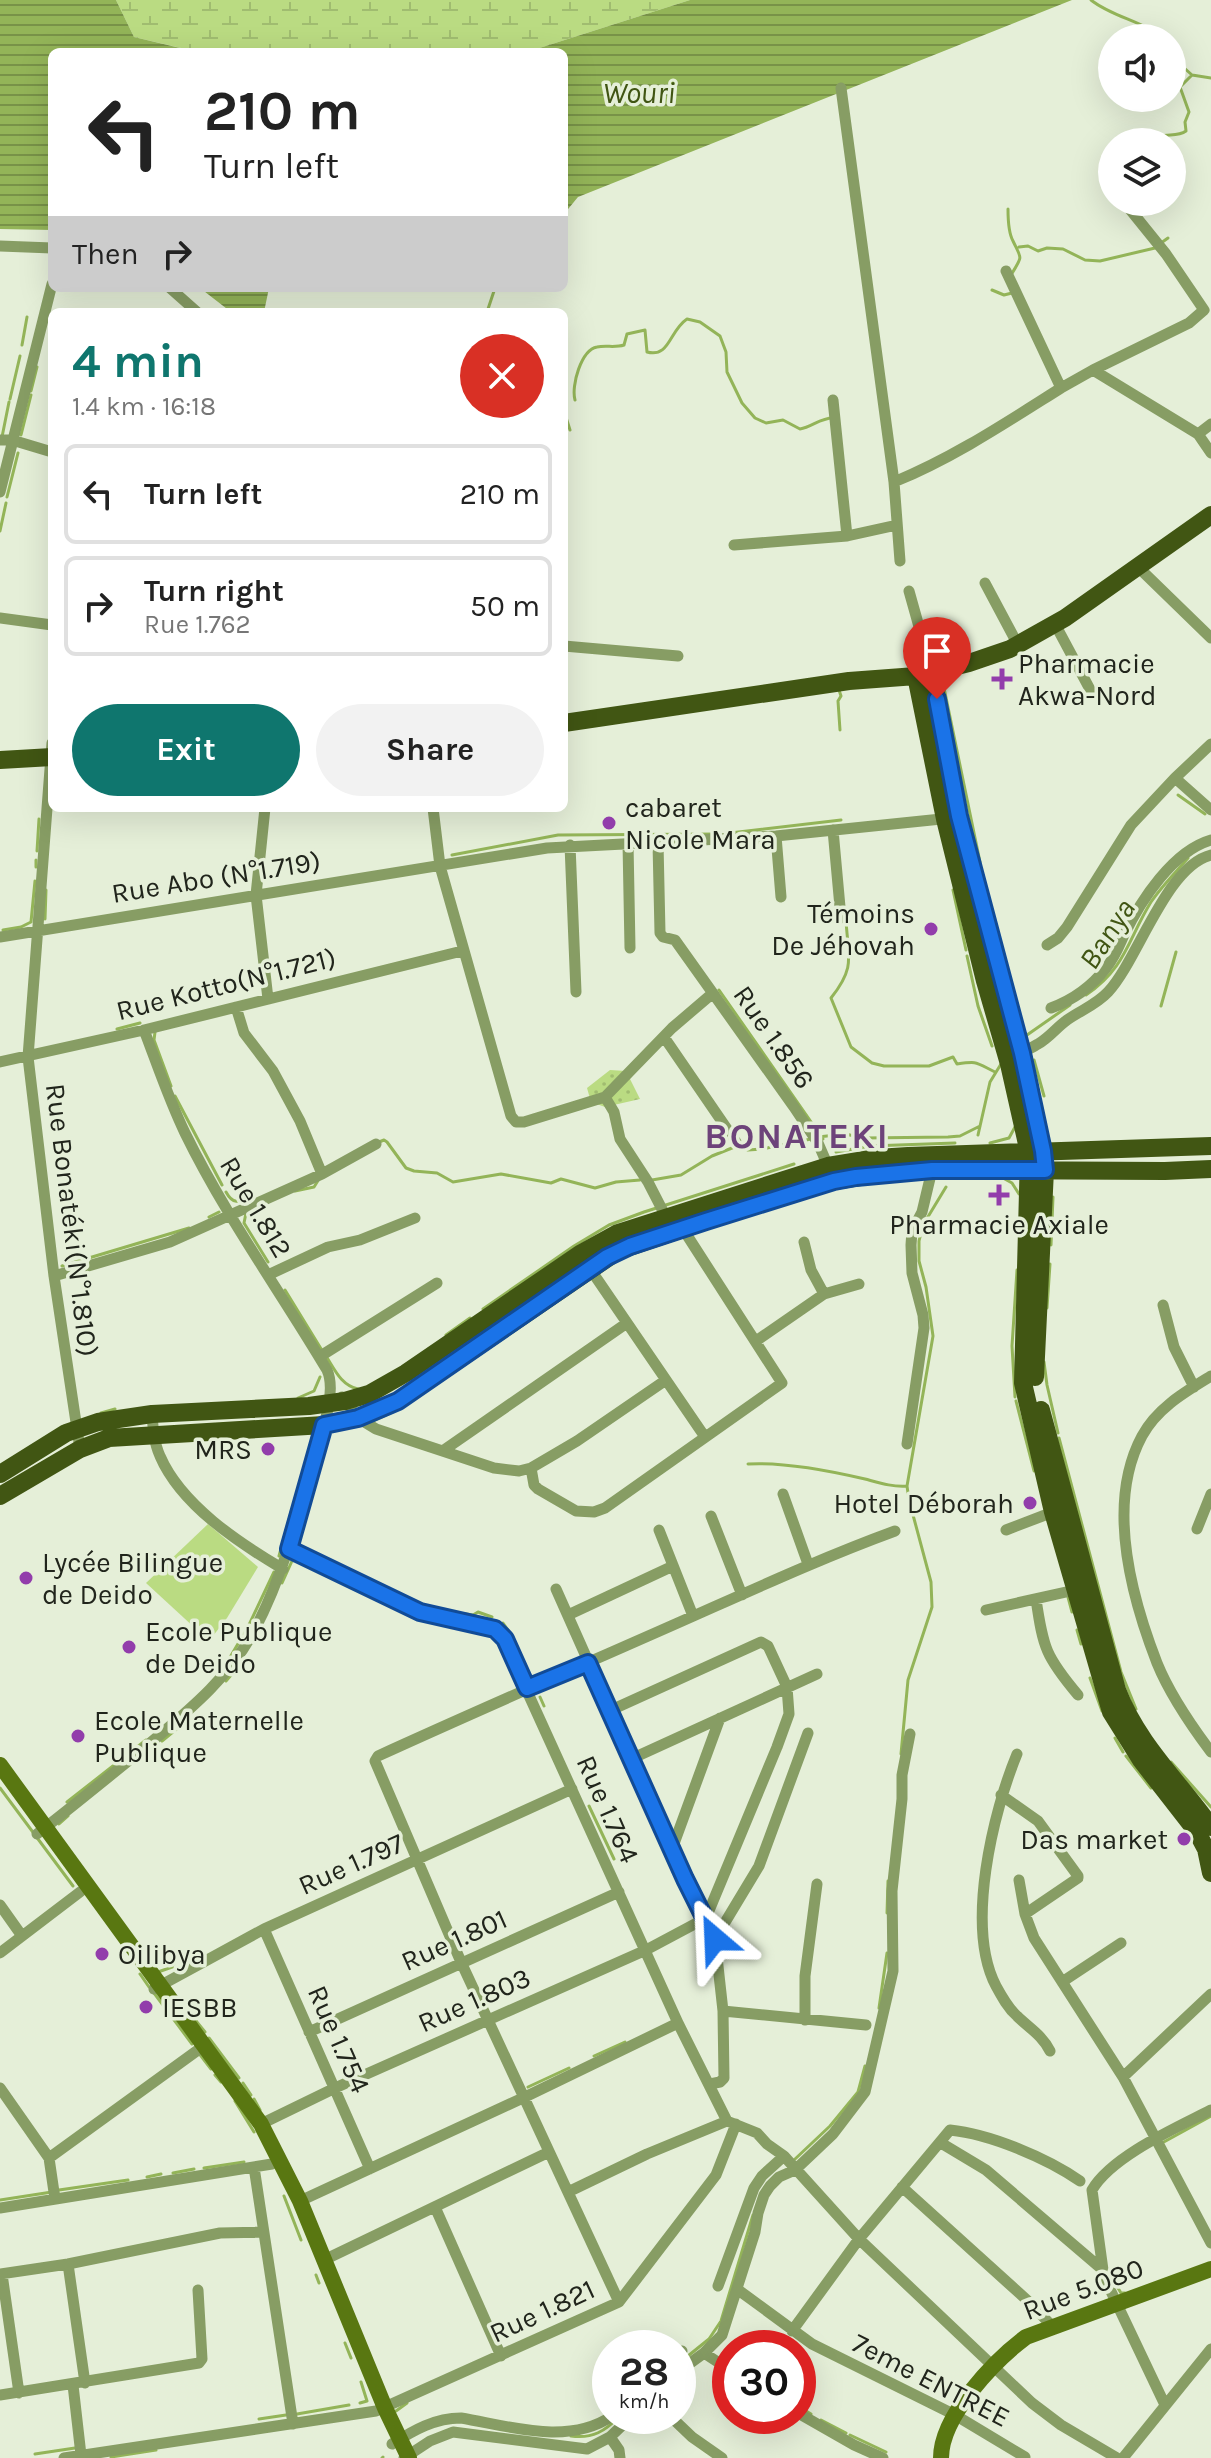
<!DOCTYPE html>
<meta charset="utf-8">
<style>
body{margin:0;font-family:Karla,sans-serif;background:#f2f2f2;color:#222;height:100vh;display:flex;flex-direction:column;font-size:30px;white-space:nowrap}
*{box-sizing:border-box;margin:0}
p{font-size:26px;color:#767676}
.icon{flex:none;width:44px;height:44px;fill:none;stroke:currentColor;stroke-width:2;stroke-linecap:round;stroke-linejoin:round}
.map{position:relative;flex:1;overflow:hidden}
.details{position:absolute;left:48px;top:308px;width:520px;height:504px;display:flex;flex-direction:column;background:#fff;border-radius:12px;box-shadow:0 8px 32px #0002}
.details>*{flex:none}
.guide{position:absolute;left:48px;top:48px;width:520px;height:244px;border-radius:12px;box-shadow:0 8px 32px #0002;background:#fff;color:#222;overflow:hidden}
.controls{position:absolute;left:1098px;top:24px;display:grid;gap:16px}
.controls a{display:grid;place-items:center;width:88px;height:88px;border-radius:50%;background:#fff;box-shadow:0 8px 32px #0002;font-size:40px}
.speed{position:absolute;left:592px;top:2330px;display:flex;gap:16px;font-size:40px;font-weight:700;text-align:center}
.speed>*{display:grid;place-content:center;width:104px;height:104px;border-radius:50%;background:#fff;box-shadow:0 8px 32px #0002;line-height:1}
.speed small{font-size:20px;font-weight:400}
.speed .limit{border:12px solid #d22;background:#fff;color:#111}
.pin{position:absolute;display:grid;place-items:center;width:68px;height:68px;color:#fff;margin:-82px -34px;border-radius:50% 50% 50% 0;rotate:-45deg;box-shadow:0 0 8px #0007}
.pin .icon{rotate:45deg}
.me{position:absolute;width:88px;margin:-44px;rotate:334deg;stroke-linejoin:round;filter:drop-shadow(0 0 6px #0008)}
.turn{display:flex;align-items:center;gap:28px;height:168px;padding:0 24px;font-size:36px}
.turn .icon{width:104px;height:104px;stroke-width:2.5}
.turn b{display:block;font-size:56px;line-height:68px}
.then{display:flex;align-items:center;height:76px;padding:0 24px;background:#0003;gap:16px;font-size:30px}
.round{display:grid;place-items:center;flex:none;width:84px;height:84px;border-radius:42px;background:#f2f2f2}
.overview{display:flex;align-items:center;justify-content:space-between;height:136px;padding:0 24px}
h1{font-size:48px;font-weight:700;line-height:60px;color:#0f766e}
.action{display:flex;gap:16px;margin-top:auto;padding:16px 24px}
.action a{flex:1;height:92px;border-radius:48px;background:#0f766e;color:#fff;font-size:32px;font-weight:700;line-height:92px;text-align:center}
.action a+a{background:#f2f2f2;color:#222}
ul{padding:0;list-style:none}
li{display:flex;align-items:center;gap:24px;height:100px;margin:0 16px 12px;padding:0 8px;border:4px solid #e0e0e0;border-radius:12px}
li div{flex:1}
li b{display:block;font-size:30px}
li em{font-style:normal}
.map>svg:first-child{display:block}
</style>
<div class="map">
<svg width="1211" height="2458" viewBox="0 0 1211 2458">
<defs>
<pattern id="wetland-marsh" width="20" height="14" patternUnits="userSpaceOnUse" patternTransform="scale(2)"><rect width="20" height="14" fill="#badb82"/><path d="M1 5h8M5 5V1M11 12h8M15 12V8" fill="none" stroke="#a0bc70"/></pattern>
<pattern id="park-dots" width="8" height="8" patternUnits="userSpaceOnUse" patternTransform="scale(2)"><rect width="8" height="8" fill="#badb82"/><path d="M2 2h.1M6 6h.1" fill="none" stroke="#a0bc70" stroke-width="1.8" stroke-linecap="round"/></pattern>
<pattern id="water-rules" width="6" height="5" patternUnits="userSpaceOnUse" patternTransform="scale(2)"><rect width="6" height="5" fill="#93b458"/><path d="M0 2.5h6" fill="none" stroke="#789248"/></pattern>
</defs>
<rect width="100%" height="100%" fill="#e5efd8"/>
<path fill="#badb82" d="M208 1524 258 1567 227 1618 209 1641 146 1583Z"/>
<path fill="url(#wetland-marsh)" d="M116 0H690L527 52H198L134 37Z"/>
<path fill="url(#park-dots)" d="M610 1070 626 1071 640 1099 605 1107 591 1102 587 1088Z"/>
<path fill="url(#water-rules)" d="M0 0H116L134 37 197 52H52V230L0 229Z
M690 0H1072L578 197 564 214V52H527Z
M200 288H269L264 312H231Z"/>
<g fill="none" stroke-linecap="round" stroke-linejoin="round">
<path stroke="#93b458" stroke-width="3" d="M1091 0C1112 17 1146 22 1161 38
M1172 57 1192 75 1211 78
M1151 142C1162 130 1175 139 1186 131L1185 122 1189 112 1180 87 1192 75
M1008 209C1008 218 1008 232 1013 241 1022 260 1023 255 1011 275
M1161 243 1168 238
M1019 247 1028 246 1038 251 1047 248 1063 249 1085 260 1100 261 1155 248
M992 290 1004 295 1012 293
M487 312 495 288
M22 345 27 317
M31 391 37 367
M10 399 20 356
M575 400C571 386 581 350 597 347 606 345 615 348 624 345L627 334 645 330 647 352C670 358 669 331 687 319L700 322 720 336 726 352 727 372 742 403 755 418 766 423 783 420 800 429C812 427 820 418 833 418
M564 411 570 430
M21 435 31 395
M2 437 9 402
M7 497 18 453
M0 531 6 503
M949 675 944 688 980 862
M839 690 841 696 838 701 840 730
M1178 795 1205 814
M730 833 841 820
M717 846 768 842
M37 851 39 819
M452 855 558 835 719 834
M36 867V860
M953 890 966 950
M45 919 46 890
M846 920C848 957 856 967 831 998L851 1047 872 1063 884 1066H929L953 1057 957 1064C978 1061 975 1062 995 1072
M3 930 21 927 31 922 35 881
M967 956 978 1006 992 1046
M719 990 823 1139
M1086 995C1126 968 1128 939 1151 902 1161 887 1176 872 1188 858
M1161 1006 1176 952
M117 1029 140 1023
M155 1032 154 1040 171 1086
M1027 1035 1070 1005
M1034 1060 1044 1096
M175 1096 222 1185
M978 1135 990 1082 1001 1064
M818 1137 845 1134 864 1138 948 1137 960 1136 980 1126
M379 1142 384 1140 387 1142 406 1168 414 1171 437 1173 453 1182 501 1174 551 1183 561 1179 595 1188 616 1182 640 1180
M990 1143 1009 1138 1015 1127
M836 1152 870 1146 955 1143
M1003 1178 1012 1183 1019 1194
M652 1180 681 1175 712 1156 737 1146 748 1150 762 1149 811 1139
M295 1191 314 1187 319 1179
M226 1192C233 1205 239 1202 251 1197
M246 1213 244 1223 268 1262
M209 1217 219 1212
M1051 1245 1053 1197
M62 1266 189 1228
M285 1290 323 1352
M1047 1308 1050 1264
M483 1309 574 1246 609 1225 644 1212 794 1164
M446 1335 470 1318
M326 1356C335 1370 341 1385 358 1389
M1044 1362 1047 1385 1058 1433
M1015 1397 1012 1346 1017 1270
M298 1398 314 1391 320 1377
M1016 1401 1034 1471
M101 1413 115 1409
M371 1422 393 1412
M1059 1438 1121 1672 1136 1709
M748 1464C782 1462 831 1471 865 1479 880 1483 892 1487 907 1486
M294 1505 303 1472
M297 1537 299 1546 326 1559
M279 1556 292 1509
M334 1563 358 1574
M373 1581 426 1606 463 1614
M282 1583 292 1561 300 1559
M1068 1597 1072 1612
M466 1614 473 1615 478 1612 492 1617
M422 1617 433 1621
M503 1623 508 1630
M1077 1630 1081 1644
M511 1635 518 1649
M521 1656 532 1680
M226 1664 248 1627 274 1572
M1090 1678 1102 1711
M226 1681 238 1667
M540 1697 544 1706
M1115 1738 1123 1752
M162 1741 179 1727
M901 1754 908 1680 932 1607 931 1582 909 1500 907 1486 933 1336 926 1287 919 1261V1241L923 1225 946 1187
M1126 1756 1151 1788
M1171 1762 1211 1807
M0 1788 73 1886
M67 1802 146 1740
M589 1806 614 1859
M59 1824 68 1816
M887 1913 888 1881
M158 1972 175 1966
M140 1974 149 1987
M154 1993 192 2044
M879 2008 887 1953
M192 2016 205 2032
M209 2038 239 2078
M198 2052 211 2069
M594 2056 625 2042
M215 2075 221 2082
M243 2083 251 2095
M528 2087 569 2068
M254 2099 260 2110
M235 2101 254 2132
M1162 2143 1211 2116
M794 2160 830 2126 858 2092 865 2066
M204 2168 244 2162
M173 2173 194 2169
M147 2177 161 2174
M59 2190 128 2180
M284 2196 301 2240
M0 2200 52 2192
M316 2275 319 2283
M1118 2288 1121 2293H1125
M345 2343 351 2358
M678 2364 709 2339 721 2321 753 2215
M360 2403 367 2401 361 2382
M798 2406 811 2414
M396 2411 407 2403
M297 2414 349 2405
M259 2419 286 2415
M821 2420 846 2433
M850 2435 886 2452
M571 2436C593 2439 605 2431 620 2416
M35 2454 75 2448
M111 2457 156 2450
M382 2458 383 2457"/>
<path stroke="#879d64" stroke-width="11" d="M841 88 894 482 900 561
M1108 183 1112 187
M0 246 52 248
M1006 271 1061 388 1093 370 1198 434 1211 453
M170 288 197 312
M1093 370 1189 323 1204 310 1166 254 1124 202
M833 400 847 536
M1198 434 1211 424
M0 440H12L52 452
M894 482C953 458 1007 422 1061 388
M0 492 52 284
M734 545 847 536 897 525
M1138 567 1211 638
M985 583 1018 645
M909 591 932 673
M0 618 52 625
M1055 624 1093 695
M564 646 678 656
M52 743 28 1057 54 1276 80 1449
M1211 744 1175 778 1211 810
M265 808 256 895 268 999
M433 808 440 866 511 1116 516 1122H524L605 1097
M833 830 841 918
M776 836 781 897
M628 843 630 948
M658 843 660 933 663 937 675 940 794 1107 818 1143 828 1166
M570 845 576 992
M0 937 547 848 776 836 951 818
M1047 945 1058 938 1067 927 1131 825 1175 778
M236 1007 244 1033 273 1071 300 1121 322 1174
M1051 1008C1073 1000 1092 986 1106 968 1115 957 1119 946 1124 935 1141 900 1173 851 1211 840
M664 1037 736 1142
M1022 1053C1027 1050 1033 1047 1038 1044 1049 1038 1057 1027 1067 1020 1081 1010 1096 1005 1108 992 1138 960 1166 866 1211 855
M0 1062 144 1030 462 951
M605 1097 672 1028 713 993
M605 1097 614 1112 620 1139 648 1182 666 1217
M804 1242 811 1270 824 1294
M580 1254 705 1437
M268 1275 328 1247 360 1240 415 1218
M54 1276 170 1242 322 1174 376 1144
M1163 1305 1174 1347 1194 1387
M756 1341 824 1294 859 1284
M319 1357 437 1283
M1211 1376C1185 1392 1157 1408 1142 1436 1106 1503 1131 1596 1157 1663 1170 1695 1190 1724 1211 1752
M342 1397 358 1418 376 1429 494 1468 519 1471 531 1468 577 1441 666 1380
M152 1414C153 1428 154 1443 160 1456 181 1505 239 1543 283 1569
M907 1444 924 1328 923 1315 912 1273 911 1245 912 1231 922 1212 932 1170
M444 1450 627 1323
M531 1468 534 1485 538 1489 576 1511 594 1512 605 1508 782 1383 683 1229
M783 1494 808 1564
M711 1516 742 1595
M1197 1529 1211 1494
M659 1530 693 1616
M1006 1530 1053 1512
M289 1549C341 1574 393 1605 448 1619 465 1624 486 1621 501 1634L678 2023 727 2121
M556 1589 685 1879 715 1939 723 2011 724 2078 720 2082 710 2084
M1036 1599C1043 1648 1046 1657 1078 1695
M986 1610 1075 1590
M568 1615 673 1566
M1017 1754C993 1812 965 1927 996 1986 1002 1997 1008 2008 1017 2016 1029 2028 1042 2035 1050 2051
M631 1759 817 1674
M1001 1795 1038 1821 1078 1876V1878L1025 1914
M37 1834C72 1807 107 1778 142 1750 184 1714 227 1681 254 1631 282 1578 297 1522 312 1464 319 1439 338 1394 327 1370 280 1291 225 1215 185 1133 169 1100 157 1064 144 1030
M672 1849 720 1718
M1019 1880 1025 1914 1034 1938 1123 2077 1211 2243
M0 1905 22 1936
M264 1929 370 2169
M715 1939 759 1866 808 1733
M0 1953 80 1892
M1062 1982 1121 1943
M154 1989 264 1929 572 1789
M723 2011 866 2025
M805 2020V1976L817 1884
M309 2032 619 1892
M1123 2077 1211 1994
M0 2088 49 2158 55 2199
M261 2124 335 2088 646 1950 706 1918 777 1747 789 1714 787 1687 768 1646 761 1642 609 1711
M941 2143 986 2170 1103 2270
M49 2158 198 2050
M254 2167 293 2424
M902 2187 1028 2301 1052 2326
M568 2192 647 2154 727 2121 757 2133 767 2144 784 2156 859 2239 1032 2403 1061 2425 1117 2458
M300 2201 525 2097 678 2023
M435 2207 501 2356
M0 2208 272 2164
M324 2260 549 2152
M68 2264 85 2383
M0 2274 68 2264 220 2233 263 2232
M2 2274 19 2393
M718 2286 754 2188 762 2176 784 2156
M737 2289 812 2344 955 2415 1025 2457
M619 2302 461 1962 375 1761 378 1756C470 1714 562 1674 655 1633 735 1598 813 1561 895 1531
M792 2331 859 2239 950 2130C990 2134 1047 2158 1080 2181
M704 2353 730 2370
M678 2354 682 2351
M678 2372 704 2353 722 2335 755 2232 758 2213 764 2195 770 2186 779 2177 795 2170 833 2134 865 2092 893 1971 892 1891 902 1799V1775L910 1734
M73 2385 81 2455
M0 2395 199 2363 202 2359 198 2290
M1165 2405 1107 2283 1103 2270 1092 2190C1112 2156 1176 2128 1211 2110
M798 2413 854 2445 883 2458
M670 2416 692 2437 722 2458
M610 2437 619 2450 620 2458
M392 2444C414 2430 435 2418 461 2418 509 2426 568 2446 612 2416
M64 2458 376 2411 619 2302 716 2175 736 2124
M404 2458 430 2441 453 2432 587 2449 610 2437 632 2416
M1123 2458 1211 2349"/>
<path stroke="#597711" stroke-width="16" d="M0 1765 261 2124 300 2201 385 2408 409 2458
M941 2458C941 2416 994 2361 1026 2337L1211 2269"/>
<path stroke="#415613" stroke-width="18" d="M932 673 959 816 1022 1053 1043 1151 1045 1170 1035 1377
M916 676 945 819 985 981 1009 1064 1029 1153 1023 1383 1053 1512 1111 1712 1141 1760 1197 1832 1206 1849 1211 1873
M564 723 849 681 916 676 969 663 1010 649 1065 618 1211 515
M0 760 52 757
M1041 1410 1117 1690C1137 1743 1179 1782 1211 1827
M0 1474 66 1433 98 1422 152 1414 309 1406 345 1401 369 1394 406 1373 580 1254 618 1233 828 1166 877 1158 908 1156 1211 1146
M0 1496 80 1449 109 1438 324 1425 358 1418 398 1401 618 1251 706 1221 834 1181 879 1174 932 1170 1165 1171 1211 1169"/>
</g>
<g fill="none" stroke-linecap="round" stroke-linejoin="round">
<g stroke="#114b97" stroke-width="20">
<path id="route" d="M715 1939 685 1879 588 1663 527 1688 505 1639 495 1629 420 1612 289 1549 324 1425 358 1418 398 1401 607 1257 630 1246 706 1221 834 1181 856 1177 932 1170H1045L1043 1151 1022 1053 959 816 937 699"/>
</g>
<use href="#route" stroke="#1a73e8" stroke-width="14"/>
</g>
<g fill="#923dab" stroke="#e5efd8" stroke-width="3">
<path d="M998 667h8v8h8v8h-8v8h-8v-8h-8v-8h8z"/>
<circle cx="609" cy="823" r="8"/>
<circle cx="931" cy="929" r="8"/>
<path d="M995 1183h8v8h8v8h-8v8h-8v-8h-8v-8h8z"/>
<circle cx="268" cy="1449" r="8"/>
<circle cx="1030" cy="1503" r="8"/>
<circle cx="26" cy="1578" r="8"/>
<circle cx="129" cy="1647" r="8"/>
<circle cx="78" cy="1736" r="8"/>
<circle cx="1184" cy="1839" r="8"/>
<circle cx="102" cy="1954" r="8"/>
<circle cx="146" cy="2007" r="8"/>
</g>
<g text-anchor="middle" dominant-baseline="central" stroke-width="7" stroke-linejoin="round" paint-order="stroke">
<g font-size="28" fill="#21251c" stroke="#e5efd8" text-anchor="start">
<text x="1018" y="663">Pharmacie<tspan x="1018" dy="32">Akwa-Nord</tspan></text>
<text x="625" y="807">cabaret<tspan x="625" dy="32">Nicole Mara</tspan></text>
<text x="915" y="913" text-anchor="end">Témoins<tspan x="915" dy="32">De Jéhovah</tspan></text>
<text x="999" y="1224" text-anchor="middle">Pharmacie Axiale</text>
<text x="252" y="1449" text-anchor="end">MRS</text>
<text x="1014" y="1503" text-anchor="end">Hotel Déborah</text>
<text x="42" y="1562">Lycée Bilingue<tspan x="42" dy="32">de Deido</tspan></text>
<text x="145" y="1631">Ecole Publique<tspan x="145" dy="32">de Deido</tspan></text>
<text x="94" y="1720">Ecole Maternelle<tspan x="94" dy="32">Publique</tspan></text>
<text x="1168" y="1839" text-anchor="end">Das market</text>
<text x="118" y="1954">Oilibya</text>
<text x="162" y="2007">IESBB</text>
</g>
<g font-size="28" fill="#21251c" stroke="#e5efd8">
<text transform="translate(216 877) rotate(-9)">Rue Abo (N°1.719)</text>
<text transform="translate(226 984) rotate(-14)">Rue Kotto(N°1.721)</text>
<text transform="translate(774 1037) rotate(55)">Rue 1.856</text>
<text transform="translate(256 1207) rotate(59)">Rue 1.812</text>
<text transform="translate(72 1220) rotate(83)">Rue Bonatéki(N°1.810)</text>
<text transform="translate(608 1809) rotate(66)">Rue 1.764</text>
<text transform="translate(351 1864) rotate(-24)">Rue 1.797</text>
<text transform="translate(454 1940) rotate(-24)">Rue 1.801</text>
<text transform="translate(474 2000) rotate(-24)">Rue 1.803</text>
<text transform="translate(339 2039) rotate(66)">Rue 1.754</text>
<text transform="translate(1083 2289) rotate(-21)">Rue 5.080</text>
<text transform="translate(542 2311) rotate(-25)">Rue 1.821</text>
<text transform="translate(931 2380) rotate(27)">7eme ENTREE</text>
</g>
<g font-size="30" font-style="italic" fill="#405513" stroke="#e5efd8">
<text x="639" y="93">Wouri</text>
<text transform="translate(1107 934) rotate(-57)">Banya</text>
</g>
<g font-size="36" font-weight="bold" letter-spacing="2" fill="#6d437a" stroke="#e5efd8">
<text x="797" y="1136">BONATEKI</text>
</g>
</g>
</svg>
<div class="controls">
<a><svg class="icon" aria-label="sound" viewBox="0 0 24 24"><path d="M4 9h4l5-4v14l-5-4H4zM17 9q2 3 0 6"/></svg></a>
<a><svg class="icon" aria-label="layers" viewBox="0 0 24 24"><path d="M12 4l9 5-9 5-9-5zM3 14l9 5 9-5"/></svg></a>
</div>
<div class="speed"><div>28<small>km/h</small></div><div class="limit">30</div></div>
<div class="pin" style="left:937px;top:699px;background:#d93025"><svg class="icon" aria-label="arrive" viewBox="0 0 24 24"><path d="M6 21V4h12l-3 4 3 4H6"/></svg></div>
<svg class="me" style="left:715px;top:1939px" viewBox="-20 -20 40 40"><path d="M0-17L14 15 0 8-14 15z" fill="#1a73e8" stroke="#fff" stroke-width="4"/></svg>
<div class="guide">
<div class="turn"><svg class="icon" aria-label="left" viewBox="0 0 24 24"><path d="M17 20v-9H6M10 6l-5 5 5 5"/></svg><div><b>210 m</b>Turn left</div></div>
<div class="then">Then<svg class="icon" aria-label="right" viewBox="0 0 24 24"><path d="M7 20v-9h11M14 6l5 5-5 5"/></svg></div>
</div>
<section class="details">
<div class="overview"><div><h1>4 min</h1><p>1.4 km · 16:18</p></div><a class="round" style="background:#d93025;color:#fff"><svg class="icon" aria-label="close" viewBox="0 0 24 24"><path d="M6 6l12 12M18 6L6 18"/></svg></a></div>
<ul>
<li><svg class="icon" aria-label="left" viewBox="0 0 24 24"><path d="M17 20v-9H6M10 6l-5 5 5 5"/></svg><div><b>Turn left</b></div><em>210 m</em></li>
<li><svg class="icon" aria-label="right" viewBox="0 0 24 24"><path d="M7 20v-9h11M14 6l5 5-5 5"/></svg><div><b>Turn right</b><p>Rue 1.762</p></div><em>50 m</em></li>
</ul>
<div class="action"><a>Exit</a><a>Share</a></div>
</section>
</div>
